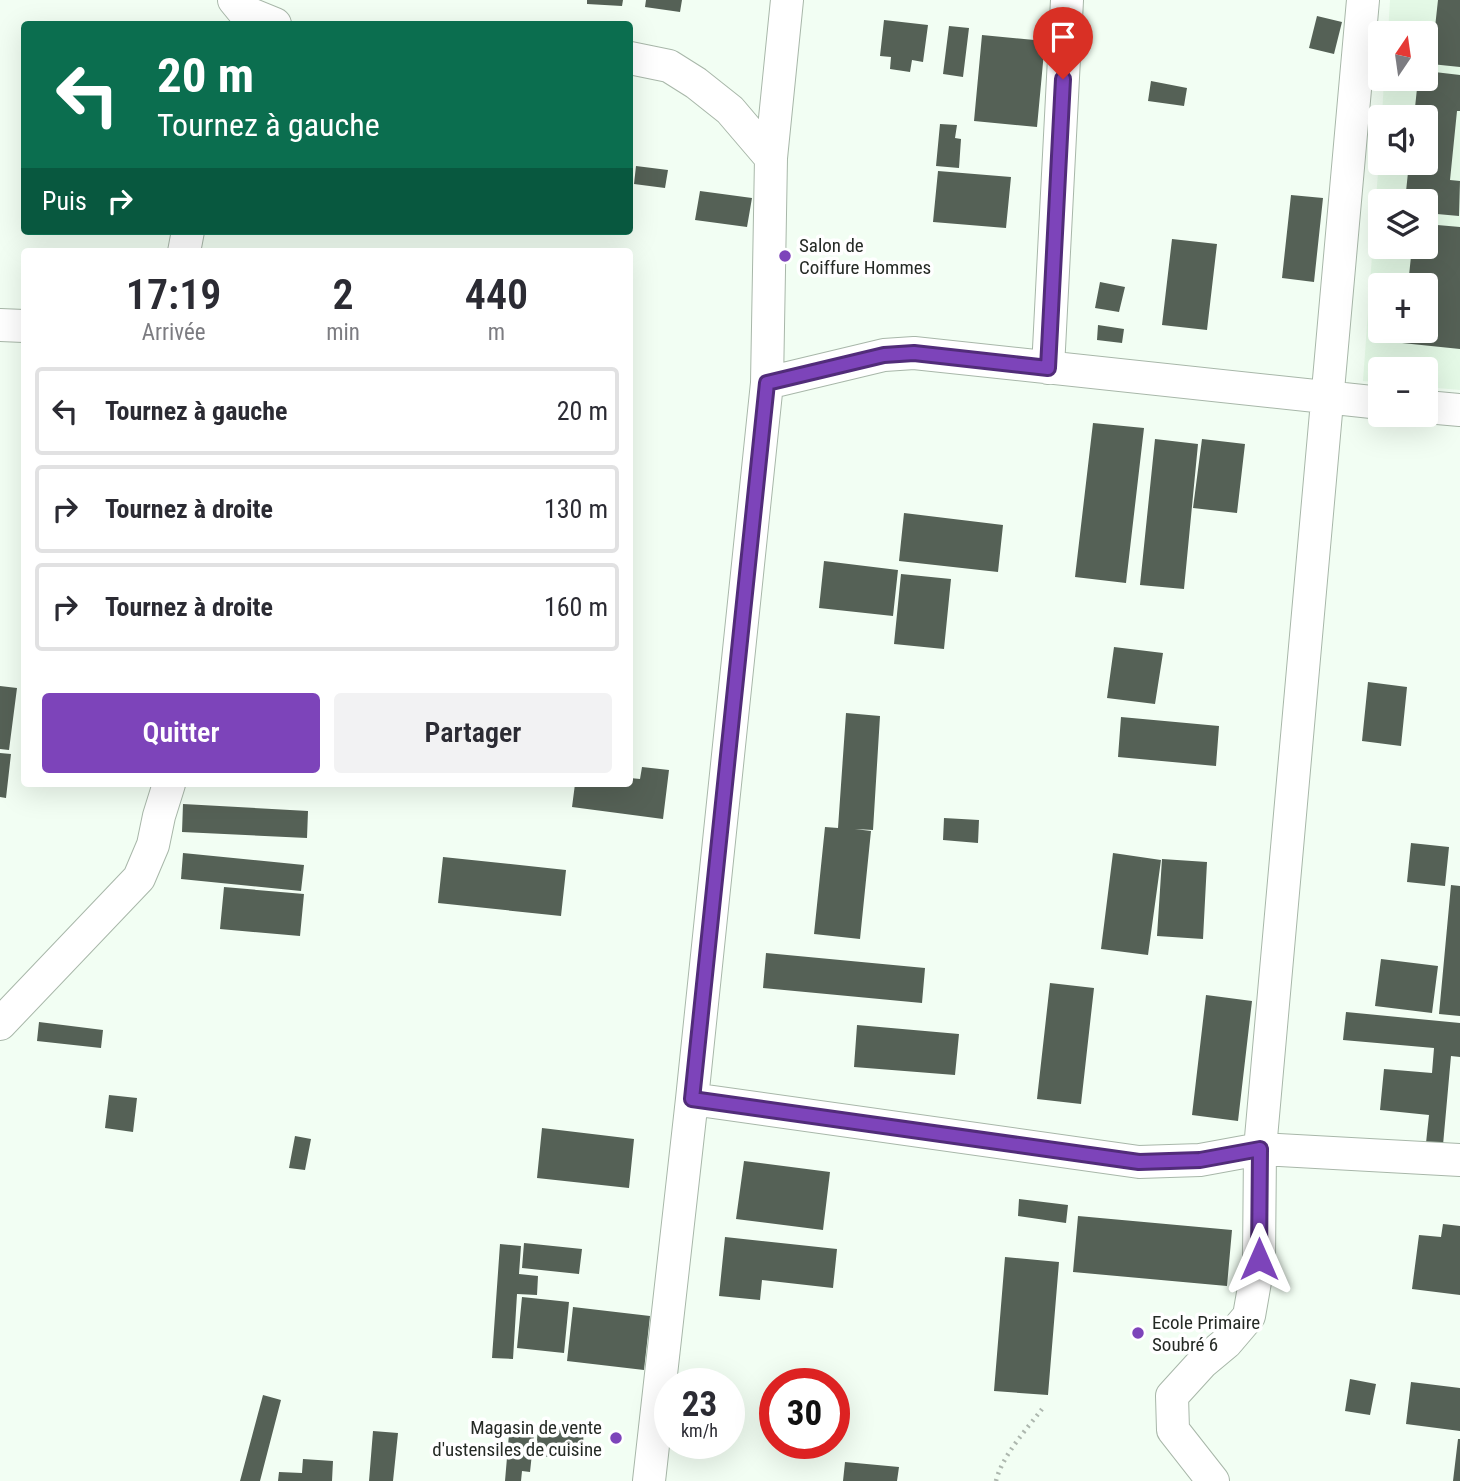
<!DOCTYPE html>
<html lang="fr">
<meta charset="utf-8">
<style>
body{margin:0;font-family:"Roboto Condensed",sans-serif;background:#f2f2f3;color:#2b2b33;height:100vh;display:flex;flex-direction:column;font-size:26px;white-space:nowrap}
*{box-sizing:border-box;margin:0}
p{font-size:23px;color:#7c7c81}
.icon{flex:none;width:38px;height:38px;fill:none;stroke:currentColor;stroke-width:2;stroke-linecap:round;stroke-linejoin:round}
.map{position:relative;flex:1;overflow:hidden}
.details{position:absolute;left:21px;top:248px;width:612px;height:539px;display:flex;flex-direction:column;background:#fff;border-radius:7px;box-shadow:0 7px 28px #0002}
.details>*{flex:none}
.guide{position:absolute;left:21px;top:21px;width:612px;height:214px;border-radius:7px;box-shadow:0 7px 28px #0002;background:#0b6e4f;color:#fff;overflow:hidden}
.needle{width:46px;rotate:13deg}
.buttons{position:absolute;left:1368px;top:21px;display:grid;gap:14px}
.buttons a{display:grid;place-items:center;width:70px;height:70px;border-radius:7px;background:#fff;box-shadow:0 7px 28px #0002;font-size:35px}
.speed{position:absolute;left:654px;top:1368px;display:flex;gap:14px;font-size:35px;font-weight:700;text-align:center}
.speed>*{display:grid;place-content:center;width:91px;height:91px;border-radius:50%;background:#fff;box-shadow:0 7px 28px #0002;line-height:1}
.speed small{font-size:18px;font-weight:400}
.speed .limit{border:10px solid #d22;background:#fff;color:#111}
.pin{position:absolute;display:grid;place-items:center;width:60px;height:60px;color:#fff;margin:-72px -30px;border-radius:50% 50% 50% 0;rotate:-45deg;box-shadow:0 0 7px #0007}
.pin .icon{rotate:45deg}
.me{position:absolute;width:77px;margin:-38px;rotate:0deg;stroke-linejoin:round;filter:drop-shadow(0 0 5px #0008)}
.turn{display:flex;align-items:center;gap:24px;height:147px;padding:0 21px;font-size:32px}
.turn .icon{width:91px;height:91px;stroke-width:2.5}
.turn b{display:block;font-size:49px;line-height:60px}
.then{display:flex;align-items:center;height:66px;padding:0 21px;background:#0003;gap:14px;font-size:26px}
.eta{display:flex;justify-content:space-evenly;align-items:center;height:119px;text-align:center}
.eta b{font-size:42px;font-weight:600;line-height:49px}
.button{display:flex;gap:14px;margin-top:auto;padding:14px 21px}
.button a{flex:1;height:80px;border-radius:7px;background:#7d44ba;color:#fff;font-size:28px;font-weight:600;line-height:80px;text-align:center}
.button a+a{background:#f2f2f3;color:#2b2b33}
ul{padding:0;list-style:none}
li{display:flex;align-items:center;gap:21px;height:88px;margin:0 14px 10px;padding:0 7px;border:4px solid #e1e1e2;border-radius:7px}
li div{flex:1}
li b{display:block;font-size:26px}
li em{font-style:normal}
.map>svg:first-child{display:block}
</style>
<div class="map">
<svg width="1460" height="1481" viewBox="0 0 1460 1481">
<rect width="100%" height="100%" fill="#f2fef3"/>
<path fill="#e4f9e6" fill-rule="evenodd" d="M1390 0H1460V390L1426 387V369H1381V383L1363 381 1381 130V163H1426V117H1382L1384 79H1426V33H1388ZM1381 201H1426V247H1381ZM1381 285H1426V331H1381Z"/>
<path fill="#556156" d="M587 0H623L622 6 587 4Z
M646 0H682L680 12 645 7Z
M1438 0H1460V67L1431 64Z
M1317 16 1342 22 1334 54 1309 48Z
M884 20 928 25 923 62 912 60 910 72 890 69 891 57 880 56Z
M949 26 969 28 963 77 943 74Z
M982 35 1045 41 1037 127 974 121Z
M1426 71 1460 75V111H1457L1450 180 1460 181 1459 216 1426 213V201H1405L1409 163H1426V117H1414L1418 79H1426Z
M1151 81 1187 88 1184 106 1148 101Z
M940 124 957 125 955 138 961 139 959 168 936 166Z
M636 166 668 170 665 188 634 184Z
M938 171 1011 177 1006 228 933 222Z
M700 191 752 198 747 227 695 220Z
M1291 195 1323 198 1314 282 1282 278Z
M1426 224 1460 227V349L1402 343 1403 331H1426V285H1408L1412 247H1426Z
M51 231H87V235L51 233Z
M1172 239 1217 244 1207 330 1162 325Z
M1100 282 1125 287 1119 312 1095 308Z
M1098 325 1124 329 1122 343 1097 340Z
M1093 423 1144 428 1126 583 1075 577Z
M1155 439 1198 444 1184 589 1140 585Z
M1202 439 1245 444 1237 513 1193 508Z
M904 513 1003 525 998 572 899 561Z
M824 561 898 570 893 616 819 608Z
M901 574 951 579 944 649 894 644Z
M1114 647 1163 653 1155 704 1107 698Z
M1368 682 1407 687 1401 746 1362 741Z
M0 686 17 688 9 750 0 749Z
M846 713 880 716 873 830 855 829 871 831 860 939 814 934 825 827 838 828Z
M1121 717 1219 726 1216 766 1118 757Z
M0 753 11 754 6 798 0 797Z
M642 767 669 770 663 819 572 807 575 784H630V778L640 779Z
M183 804 308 811 307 838 182 832Z
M944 818 979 820 978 843 943 840Z
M1411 843 1449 847 1445 886 1407 882Z
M183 853 304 865 301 891 181 879Z
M1113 853 1161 860 1148 955 1101 949Z
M443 857 566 870 561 916 438 903Z
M1162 859 1207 862 1203 939 1157 936Z
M1451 885 1460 886V1016L1439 1014Z
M224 887 304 894 300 936 220 929Z
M766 953 925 968 922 1003 763 988Z
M1381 959 1438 966 1432 1013 1375 1006Z
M1050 983 1094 988 1081 1104 1037 1099Z
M1206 995 1252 1001 1238 1121 1192 1115Z
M1346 1012 1460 1023V1057L1451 1056 1443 1145 1426 1143 1429 1115 1380 1110 1384 1069 1432 1073 1434 1048 1343 1040Z
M39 1022 103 1030 101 1048 37 1041Z
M857 1025 959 1034 955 1075 854 1067Z
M109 1095 137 1098 133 1132 105 1128Z
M542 1128 634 1139 629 1188 537 1178Z
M295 1136 311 1139 305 1170 289 1168Z
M744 1161 830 1172 823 1230 736 1219Z
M1019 1199 1068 1205 1066 1223 1018 1216Z
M1078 1216 1232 1230 1227 1286 1073 1272Z
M1443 1224 1460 1226V1295L1412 1289 1419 1235 1441 1237Z
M725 1237 837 1249 833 1288 762 1280 760 1300 719 1296Z
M524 1243 582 1249 579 1274 522 1268Z
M500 1244 521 1246 519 1274 538 1276 537 1295 517 1294 513 1359 492 1358Z
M1005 1257 1059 1262 1048 1395 994 1391Z
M522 1297 569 1302 564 1353 517 1348Z
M573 1307 650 1316 644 1370 567 1361Z
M1350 1379 1376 1384 1370 1415 1345 1411Z
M1411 1382 1460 1388V1431L1406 1424Z
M263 1395 281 1400 260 1481H240Z
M510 1422 535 1425 530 1472 522 1471 521 1481H505Z
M538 1425 584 1428 582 1459 536 1456Z
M373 1431 398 1433 393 1481H369Z
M1458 1439H1460V1481H1453Z
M303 1459 333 1461 332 1481H278L279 1472 302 1473Z
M845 1462 899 1467 897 1481H843Z"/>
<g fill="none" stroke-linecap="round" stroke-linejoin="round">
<g stroke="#a8b7a9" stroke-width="34">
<path id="street" d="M234 0 243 11 275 24
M630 58 669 66 696 83 730 110 771 158
M184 252 188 231
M0 325 24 326
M1048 368 1067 0
M767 383 884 355 914 353 1381 403
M1426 407 1460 410
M0 1024 139 878 153 845 159 816 169 784
M692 1099 1139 1162 1200 1160 1260 1149 1460 1160
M649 1481 692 1099 767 383 771 158 787 0
M1213 1481 1173 1430 1172 1396 1202 1363 1226 1343 1249 1316 1259 1259 1260 1149 1363 0"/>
</g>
<path stroke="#adb7ae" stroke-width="4.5" stroke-dasharray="2 5" stroke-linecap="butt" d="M996 1481C1002 1456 1026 1430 1042 1409"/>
<use href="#street" stroke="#fff" stroke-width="32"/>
</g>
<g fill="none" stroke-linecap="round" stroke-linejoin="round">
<g stroke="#512c79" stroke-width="18">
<path id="route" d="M1063 79 1048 368 914 353 884 355 767 383 692 1099 1139 1162 1200 1160 1260 1149 1259 1259"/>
</g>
<use href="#route" stroke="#7d44ba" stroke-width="12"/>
</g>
<g fill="#7d44ba" stroke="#fff" stroke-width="2.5">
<circle cx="785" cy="256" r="7"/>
<circle cx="1138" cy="1333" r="7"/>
<circle cx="616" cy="1438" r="7"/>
</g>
<g text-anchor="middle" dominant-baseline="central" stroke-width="7" stroke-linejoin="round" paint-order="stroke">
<g font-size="19" fill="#252a25" stroke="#fff" text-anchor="start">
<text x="799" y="245">Salon de<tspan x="799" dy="22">Coiffure Hommes</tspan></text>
<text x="1152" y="1322">Ecole Primaire<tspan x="1152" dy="22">Soubré 6</tspan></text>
<text x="602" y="1427" text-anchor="end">Magasin de vente<tspan x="602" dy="22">d'ustensiles de cuisine</tspan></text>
</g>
</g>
</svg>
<div class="buttons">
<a><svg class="needle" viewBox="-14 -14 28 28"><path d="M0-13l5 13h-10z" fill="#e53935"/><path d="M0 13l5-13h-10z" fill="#7c7c81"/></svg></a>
<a><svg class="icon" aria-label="sound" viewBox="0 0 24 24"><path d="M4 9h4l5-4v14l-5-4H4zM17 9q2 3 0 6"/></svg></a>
<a><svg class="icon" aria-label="layers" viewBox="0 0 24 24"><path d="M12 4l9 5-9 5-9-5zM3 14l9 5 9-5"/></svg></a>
<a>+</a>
<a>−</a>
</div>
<div class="speed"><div>23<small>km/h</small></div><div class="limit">30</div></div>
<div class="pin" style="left:1063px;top:79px;background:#d93025"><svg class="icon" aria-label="arrive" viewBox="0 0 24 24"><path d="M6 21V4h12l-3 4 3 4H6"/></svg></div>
<svg class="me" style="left:1259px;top:1259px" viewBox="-20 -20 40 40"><path d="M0-17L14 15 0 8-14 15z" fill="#7d44ba" stroke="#fff" stroke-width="4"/></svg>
<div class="guide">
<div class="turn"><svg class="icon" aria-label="left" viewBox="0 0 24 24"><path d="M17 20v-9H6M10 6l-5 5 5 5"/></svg><div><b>20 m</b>Tournez à gauche</div></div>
<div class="then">Puis<svg class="icon" aria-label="right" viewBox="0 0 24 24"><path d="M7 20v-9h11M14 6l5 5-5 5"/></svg></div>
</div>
<section class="details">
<div class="eta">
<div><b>17:19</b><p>Arrivée</p></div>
<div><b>2</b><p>min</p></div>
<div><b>440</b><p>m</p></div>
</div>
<ul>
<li><svg class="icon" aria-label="left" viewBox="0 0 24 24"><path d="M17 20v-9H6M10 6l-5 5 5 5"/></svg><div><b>Tournez à gauche</b></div><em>20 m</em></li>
<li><svg class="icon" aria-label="right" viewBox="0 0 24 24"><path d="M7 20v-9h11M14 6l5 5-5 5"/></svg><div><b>Tournez à droite</b></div><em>130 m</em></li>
<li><svg class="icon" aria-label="right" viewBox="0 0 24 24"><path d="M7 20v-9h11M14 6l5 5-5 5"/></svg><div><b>Tournez à droite</b></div><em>160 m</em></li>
</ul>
<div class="button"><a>Quitter</a><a>Partager</a></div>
</section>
</div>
